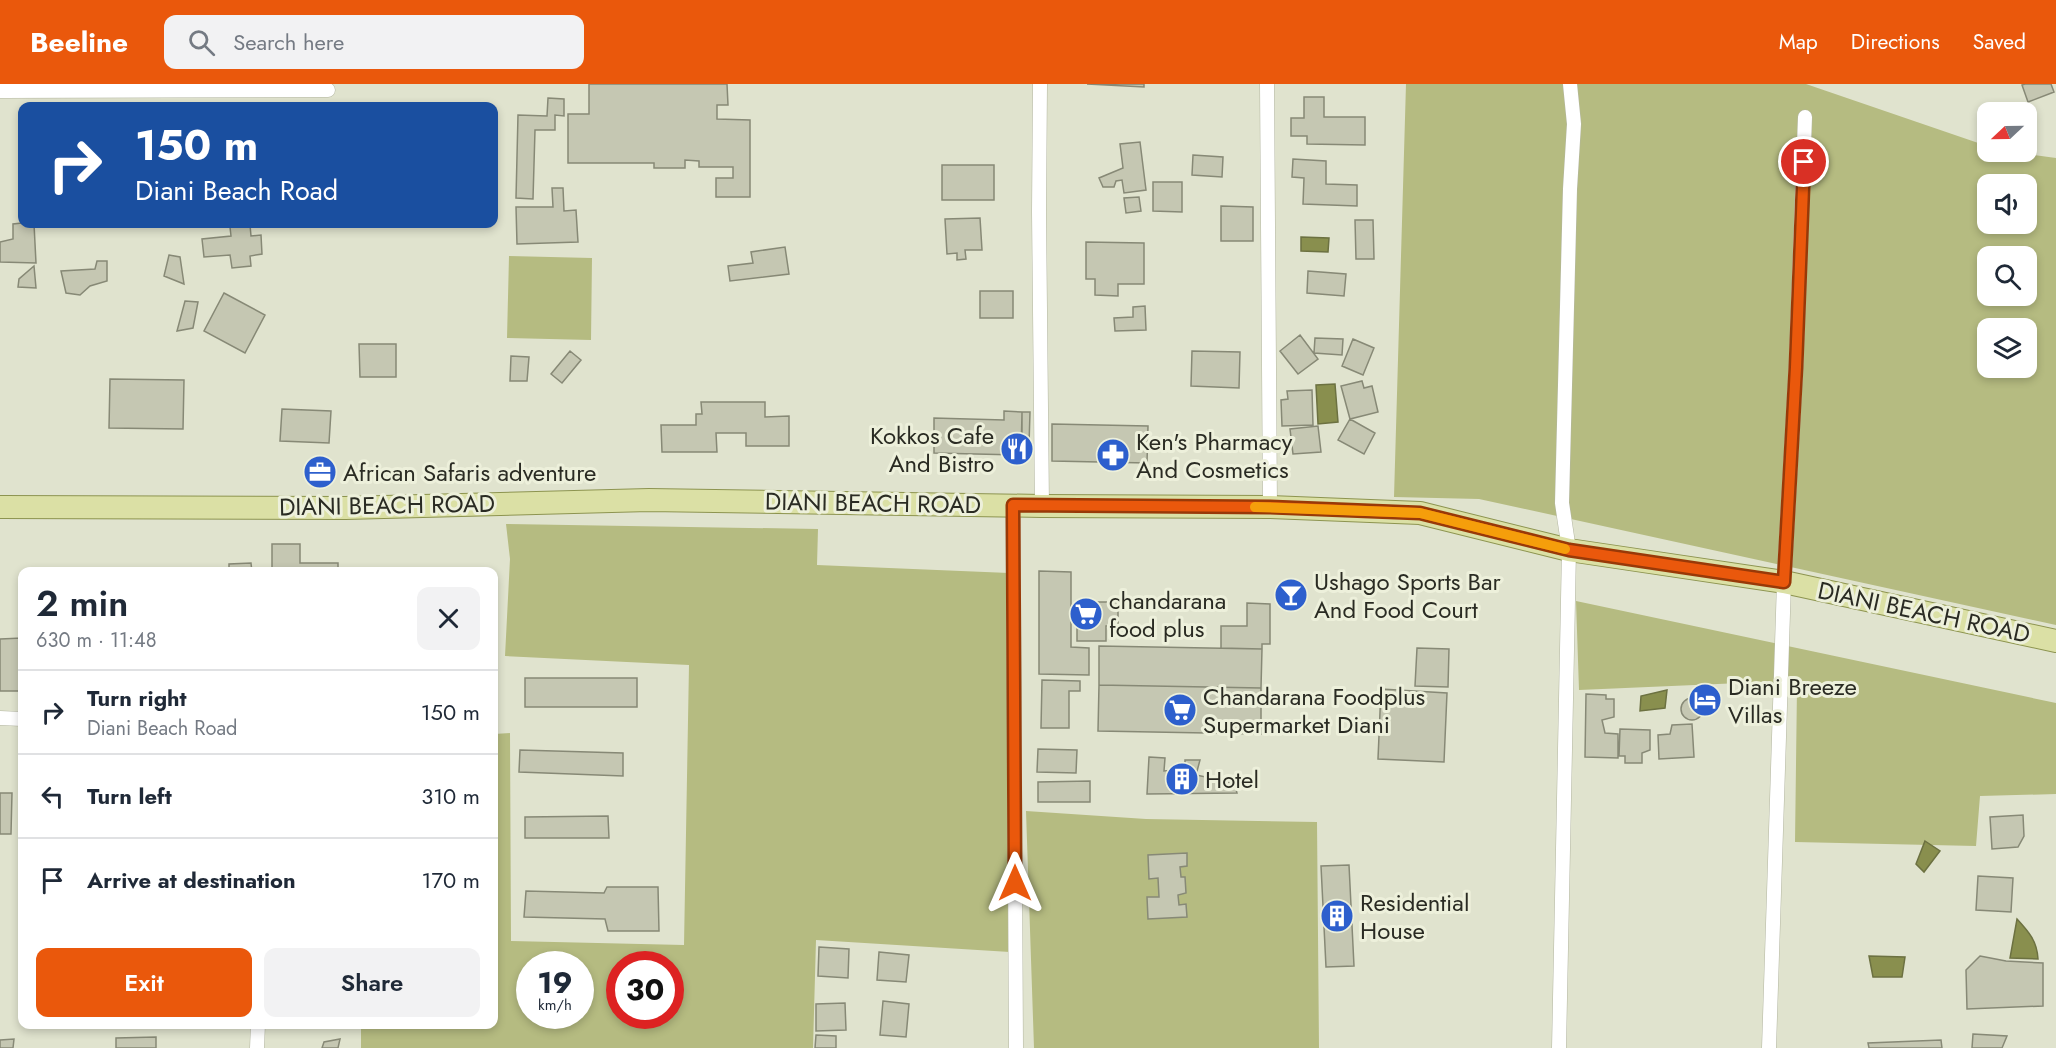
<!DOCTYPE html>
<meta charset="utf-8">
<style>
body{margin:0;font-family:Jost,sans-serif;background:#f2f2f3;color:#1f2937;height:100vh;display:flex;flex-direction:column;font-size:22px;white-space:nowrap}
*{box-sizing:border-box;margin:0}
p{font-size:20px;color:#747a83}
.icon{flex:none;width:33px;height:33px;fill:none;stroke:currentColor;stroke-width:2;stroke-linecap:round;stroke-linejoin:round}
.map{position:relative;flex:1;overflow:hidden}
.details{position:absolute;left:18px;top:483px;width:480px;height:462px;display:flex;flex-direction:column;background:#fff;border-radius:12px;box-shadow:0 3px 9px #0003}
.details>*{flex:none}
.guide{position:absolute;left:18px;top:18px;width:480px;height:126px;border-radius:12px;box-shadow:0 3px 9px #0003;background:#1a4fa0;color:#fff;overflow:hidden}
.needle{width:39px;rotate:248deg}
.fabs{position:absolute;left:1977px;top:18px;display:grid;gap:12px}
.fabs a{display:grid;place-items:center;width:60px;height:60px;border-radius:12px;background:#fff;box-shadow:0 3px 9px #0003;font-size:30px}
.speed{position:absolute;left:516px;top:867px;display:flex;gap:12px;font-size:30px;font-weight:700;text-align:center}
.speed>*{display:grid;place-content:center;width:78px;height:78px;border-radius:50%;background:#fff;box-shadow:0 3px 9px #0003;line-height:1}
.speed small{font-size:15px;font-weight:400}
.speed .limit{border:9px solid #d22;background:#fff;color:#111}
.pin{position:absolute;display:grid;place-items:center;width:51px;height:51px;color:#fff;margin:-26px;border:3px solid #fff;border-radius:50%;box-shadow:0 2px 6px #0007}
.me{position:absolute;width:66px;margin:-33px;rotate:0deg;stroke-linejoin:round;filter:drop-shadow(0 0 4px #0008)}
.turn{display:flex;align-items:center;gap:21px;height:126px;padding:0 18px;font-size:27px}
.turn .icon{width:78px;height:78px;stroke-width:2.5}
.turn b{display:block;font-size:42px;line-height:51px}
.round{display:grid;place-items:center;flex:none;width:63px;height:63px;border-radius:12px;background:#f2f2f3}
.summary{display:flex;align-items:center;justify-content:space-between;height:102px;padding:0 18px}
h1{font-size:36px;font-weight:600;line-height:45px}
.primary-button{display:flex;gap:12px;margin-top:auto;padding:12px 18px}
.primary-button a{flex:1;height:69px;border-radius:12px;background:#ea580c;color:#fff;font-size:24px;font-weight:600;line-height:69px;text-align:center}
.primary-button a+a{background:#f2f2f3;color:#1f2937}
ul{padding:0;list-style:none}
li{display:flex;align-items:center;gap:18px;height:84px;padding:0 18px;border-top:2px solid #e0e1e3}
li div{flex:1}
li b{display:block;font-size:22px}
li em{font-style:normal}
header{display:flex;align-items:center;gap:36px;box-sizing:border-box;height:84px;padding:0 30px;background:#ea580c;color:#fff}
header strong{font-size:28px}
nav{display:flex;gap:33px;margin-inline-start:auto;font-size:21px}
.search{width:420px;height:54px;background:#f2f2f3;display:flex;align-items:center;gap:15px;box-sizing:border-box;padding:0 21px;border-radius:12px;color:#747a83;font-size:22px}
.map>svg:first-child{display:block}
</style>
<header>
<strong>Beeline</strong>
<div class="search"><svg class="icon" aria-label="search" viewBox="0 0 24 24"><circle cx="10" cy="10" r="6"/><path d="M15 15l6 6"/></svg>Search here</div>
<nav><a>Map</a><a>Directions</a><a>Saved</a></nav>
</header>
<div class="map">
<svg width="2056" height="964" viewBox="0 0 2056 964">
<rect width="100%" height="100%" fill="#e0e3ce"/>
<path fill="#b5bb81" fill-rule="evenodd" d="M1406 0H1806L1987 62 1988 68H2011L2056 74V541L1479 415 1394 413ZM1988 100H2026V140H1988ZM1988 172H2026V212H1988ZM1988 244H2026V284H1988Z
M509 172 592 174 591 256 507 254Z
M506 440 818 445 817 481 1009 489 1010 868 816 856 813 964H361V941L494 940V650L510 649 511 857 684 861 689 581 505 572 510 475ZM530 880H580V932H530ZM620 880H670V932H620Z
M1576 517 2056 619V710L1980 712 1976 762 1795 758 1797 603 1764 598 1579 606Z
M1026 727 1146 735 1317 738 1319 964H1034Z"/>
<path fill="#898f4e" stroke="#6c7141" stroke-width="1.5" d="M1301 153 1329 154 1328 168 1301 167Z
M1335 300 1338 338 1318 340 1316 301Z
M1667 606 1665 624 1640 627 1641 612Z
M1925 757 1940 767 1924 788 1916 780Z
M2017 835C2029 848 2037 857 2038 875L2010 874Z
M1869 872 1905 873 1902 893H1873Z"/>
<path fill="#c5c7b2" stroke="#878976" stroke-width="1.5" d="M589 0H727L728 21H717V35L750 36V113H716V94H733V83H699V77L685 76V84H654V79H568V30H589Z
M1087 0H1144V3Z
M2025 0H2051L2054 8 2028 18 2022 1Z
M1304 13H1324V33H1365V61L1307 60V52H1291V34H1304Z
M548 14 564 15V32L555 31V46H535L533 115 516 114 518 31 547 32Z
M1140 58 1146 106 1124 109 1122 96 1116 97 1114 103H1103L1099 94 1123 84 1120 60Z
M1193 71 1223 73 1222 93 1192 91Z
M1293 75 1326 77V100L1357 101V122L1303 120 1304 94 1292 93Z
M942 81H994V116H942Z
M1153 98H1182V128L1153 127Z
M552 104H563L564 127 576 126 578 158 517 160 516 123H553Z
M1139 113 1141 127 1126 129 1124 114Z
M1221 122 1253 123V157H1221Z
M980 134 982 166H965L966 175 957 176V169L947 170 945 135Z
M1355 136H1373L1374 175H1356Z
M22 139 34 140 36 179 0 178V158L13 155V140Z
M250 141 251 152 261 151 262 170 250 172 251 182 232 184 230 171 204 173 202 155 231 152 230 143Z
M1086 158 1144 159V200H1118V212L1095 211V195H1086Z
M785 163 789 190 730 197 728 182 753 179 751 168Z
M169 171 180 173 184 200 164 192Z
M97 177H107V197L90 202 80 211 66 209 61 187 95 185Z
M34 182 36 204 18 203 19 195Z
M1308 187 1346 190 1344 212 1307 209Z
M980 207H1013V234H980Z
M224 209 265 231 245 269 204 247Z
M185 217 198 218 193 244 177 247Z
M1145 222 1146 246 1115 247 1114 234 1133 233V223Z
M1300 251 1318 275 1298 290 1280 267Z
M1315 254 1343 255 1342 271 1314 269Z
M1353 255 1374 264 1363 291 1342 282Z
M359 260H396V293H360Z
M570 267 581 276 562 299 551 290Z
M1192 267 1240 268 1239 304 1191 302Z
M511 272 529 273 527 297H510Z
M110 295 184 296 183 345 109 344Z
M1362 297 1364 304 1372 302 1378 328 1350 335 1341 302Z
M1312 306 1313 341 1282 342 1281 316 1288 315 1287 307Z
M701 318H765V333L789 332V362H746V349H716L717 368H662L661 341H696V330H702Z
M282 325 331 327 329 359 280 357Z
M1004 327 1022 328 1021 371 934 369V334L1004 336Z
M1022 328H1030L1029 361H1022Z
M1350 335 1375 349 1364 370 1338 356Z
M1052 340 1148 342 1147 379 1052 377Z
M1318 342 1321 368 1293 370 1290 345Z
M272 460H300V479H338V488H272Z
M251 479 252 488H229V480Z
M1039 487 1071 488V563L1089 564V591L1039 590Z
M1077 518H1118V542H1106V557H1077Z
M1247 519 1270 520V560H1262V565L1221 564V542H1247Z
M22 554V607H0V555Z
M1099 562 1262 565 1261 604 1099 601Z
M1417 564 1449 565 1448 603 1415 602Z
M525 594H637V623H525Z
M1042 596 1080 597V607H1069V644H1041Z
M1099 601 1261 604V650L1098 647Z
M1381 605 1447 609 1444 678 1378 675Z
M1586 610 1606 611V615H1614V633L1602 636 1605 649 1618 650V674L1585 673Z
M1681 625a11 11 0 1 1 22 0a11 11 0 1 1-22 0Z
M1692 640 1694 673 1659 675 1658 651 1670 650 1672 641Z
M1620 645 1650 646V666L1642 669V679H1625V672H1619Z
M1038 665 1077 666 1076 689 1037 688Z
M520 666 623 669V692L519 688Z
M1149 673 1165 674 1164 687 1185 685V676H1200L1196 691 1234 699 1237 709 1147 710Z
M1090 697V718H1038V698Z
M0 709H12L11 750H0Z
M2023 731 2024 752 2018 763 1992 765 1990 733Z
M608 732 609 754H525V733Z
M1187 769V782L1180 783 1181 793H1185L1186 809 1178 811 1179 821 1186 820 1187 833 1148 835 1147 813H1159L1158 794 1149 795 1148 771Z
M1349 781 1354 882 1326 883 1321 782Z
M1978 792 2013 794 2011 828 1976 826Z
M607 803H658L659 847H608L605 835 524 833 526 807 604 809Z
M819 863 849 865 848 894 818 892Z
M879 868 909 871 906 898 877 896Z
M1980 872 2006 877 2043 879V922L1967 925 1966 886Z
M883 917 909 920 906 953 880 951Z
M845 919 846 946 816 947V920Z
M1973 950 2007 952 2002 964H1972Z
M816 951 836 952V964H815Z
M156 953V964H116V954Z
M14 955 13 964H0V956Z
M340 955 338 964H322L324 958Z
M1941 956 1942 964H1869L1868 959Z"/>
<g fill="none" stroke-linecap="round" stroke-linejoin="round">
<g stroke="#b3b6a1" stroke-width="15">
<path id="street" d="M1040 0 1039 128 1042 422
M1267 0 1270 423
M0 7 328 6
M1013 421 1016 964
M0 634 22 635
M257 964 258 940
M1559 964 1569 466 1562 419 1570 105 1574 40 1570 0
M1769 964 1784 498 1796 283 1805 33"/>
</g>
<g stroke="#8d9450" stroke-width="24">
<path id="primary" d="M0 423 345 424 649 416 1042 422 1270 423 1420 429 1569 466 1784 498 2056 557"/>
</g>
<use href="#street" stroke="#fff" stroke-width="14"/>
<use href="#primary" stroke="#dbe0a5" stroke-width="22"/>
</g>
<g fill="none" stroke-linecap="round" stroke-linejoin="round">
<g stroke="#983908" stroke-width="15">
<path id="route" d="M1015 799 1013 421 1270 423 1420 429 1569 466 1784 498 1796 283 1804 78"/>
</g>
<use href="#route" stroke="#ea580c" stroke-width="10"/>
<path stroke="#f59e0b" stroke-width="10" d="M1255 423 1420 429 1565 465"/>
</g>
<defs>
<g id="restaurant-disc" transform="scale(1.725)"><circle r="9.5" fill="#2d5fcd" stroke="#edf0db"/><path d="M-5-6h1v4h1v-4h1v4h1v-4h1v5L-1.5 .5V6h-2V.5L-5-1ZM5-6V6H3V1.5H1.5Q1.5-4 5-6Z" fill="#fff"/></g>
<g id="pharmacy-disc" transform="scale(1.725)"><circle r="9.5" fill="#2d5fcd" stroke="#edf0db"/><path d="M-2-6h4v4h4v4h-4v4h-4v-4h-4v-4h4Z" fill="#fff"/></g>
<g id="office-disc" transform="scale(1.725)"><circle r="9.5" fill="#2d5fcd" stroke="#edf0db"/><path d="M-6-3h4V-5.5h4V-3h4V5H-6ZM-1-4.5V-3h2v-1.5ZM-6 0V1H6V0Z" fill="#fff"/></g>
<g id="bar-disc" transform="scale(1.725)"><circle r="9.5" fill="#2d5fcd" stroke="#edf0db"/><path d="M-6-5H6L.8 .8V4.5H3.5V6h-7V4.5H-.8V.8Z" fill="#fff"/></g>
<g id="supermarket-disc" transform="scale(1.725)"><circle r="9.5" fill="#2d5fcd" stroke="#edf0db"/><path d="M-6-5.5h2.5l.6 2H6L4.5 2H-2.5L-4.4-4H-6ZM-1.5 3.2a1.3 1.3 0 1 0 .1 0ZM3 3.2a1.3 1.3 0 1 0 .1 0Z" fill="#fff"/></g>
<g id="hotel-disc" transform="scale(1.725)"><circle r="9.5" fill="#2d5fcd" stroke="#edf0db"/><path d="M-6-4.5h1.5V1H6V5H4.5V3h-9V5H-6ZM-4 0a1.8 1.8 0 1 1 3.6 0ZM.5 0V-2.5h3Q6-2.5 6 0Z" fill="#fff"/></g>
<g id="building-disc" transform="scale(1.725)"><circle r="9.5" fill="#2d5fcd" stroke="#edf0db"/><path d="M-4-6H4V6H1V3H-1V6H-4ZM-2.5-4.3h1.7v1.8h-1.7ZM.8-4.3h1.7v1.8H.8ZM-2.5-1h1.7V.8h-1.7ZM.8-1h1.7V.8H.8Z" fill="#fff"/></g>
</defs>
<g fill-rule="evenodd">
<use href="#restaurant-disc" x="1017" y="365"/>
<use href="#pharmacy-disc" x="1113" y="371"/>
<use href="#office-disc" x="320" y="388"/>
<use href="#bar-disc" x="1291" y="511"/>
<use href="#supermarket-disc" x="1086" y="530"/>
<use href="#hotel-disc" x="1705" y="616"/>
<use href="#supermarket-disc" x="1180" y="626"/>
<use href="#building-disc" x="1182" y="695"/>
<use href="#building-disc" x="1337" y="832"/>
</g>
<g text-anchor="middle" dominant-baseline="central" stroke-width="6" stroke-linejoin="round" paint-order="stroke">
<g font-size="24" fill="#2a2b23" stroke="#edf0db" text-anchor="start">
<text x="994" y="351" text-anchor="end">Kokkos Cafe<tspan x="994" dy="28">And Bistro</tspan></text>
<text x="1136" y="357">Ken's Pharmacy<tspan x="1136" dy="28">And Cosmetics</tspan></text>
<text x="343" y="388">African Safaris adventure</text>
<text x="1314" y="497">Ushago Sports Bar<tspan x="1314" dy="28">And Food Court</tspan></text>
<text x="1109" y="516">chandarana<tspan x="1109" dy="28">food plus</tspan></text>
<text x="1728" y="602">Diani Breeze<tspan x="1728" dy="28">Villas</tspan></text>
<text x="1203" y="612">Chandarana Foodplus<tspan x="1203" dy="28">Supermarket Diani</tspan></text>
<text x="1205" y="695">Hotel</text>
<text x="1360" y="818">Residential<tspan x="1360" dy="28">House</tspan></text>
</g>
<g font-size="24" fill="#2a2b23" stroke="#edf0db">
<text transform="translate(873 419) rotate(1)">DIANI BEACH ROAD</text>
<text transform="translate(387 421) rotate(-1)">DIANI BEACH ROAD</text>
<text transform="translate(1924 528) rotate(12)">DIANI BEACH ROAD</text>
</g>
</g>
</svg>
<div class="fabs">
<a><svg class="needle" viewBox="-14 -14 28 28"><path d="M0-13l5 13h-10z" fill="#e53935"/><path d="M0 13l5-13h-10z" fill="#747a83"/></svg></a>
<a><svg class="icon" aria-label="sound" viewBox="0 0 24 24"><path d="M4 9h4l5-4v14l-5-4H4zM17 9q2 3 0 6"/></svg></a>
<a><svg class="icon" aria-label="search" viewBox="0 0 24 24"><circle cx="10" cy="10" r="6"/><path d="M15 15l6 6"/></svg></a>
<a><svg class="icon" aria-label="layers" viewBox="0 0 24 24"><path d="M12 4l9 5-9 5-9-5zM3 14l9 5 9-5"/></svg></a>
</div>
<div class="speed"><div>19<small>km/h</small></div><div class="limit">30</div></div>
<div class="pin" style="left:1804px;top:78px;background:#d93025"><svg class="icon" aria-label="arrive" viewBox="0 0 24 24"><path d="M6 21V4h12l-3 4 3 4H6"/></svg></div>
<svg class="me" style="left:1015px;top:799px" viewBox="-20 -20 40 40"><path d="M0-17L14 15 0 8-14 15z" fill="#ea580c" stroke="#fff" stroke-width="4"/></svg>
<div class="guide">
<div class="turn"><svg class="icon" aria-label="right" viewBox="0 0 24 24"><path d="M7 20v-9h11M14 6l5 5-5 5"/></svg><div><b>150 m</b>Diani Beach Road</div></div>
</div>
<section class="details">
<div class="summary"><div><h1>2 min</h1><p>630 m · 11:48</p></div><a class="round"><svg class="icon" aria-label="close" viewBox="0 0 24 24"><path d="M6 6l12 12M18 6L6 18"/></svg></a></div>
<ul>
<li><svg class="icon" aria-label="right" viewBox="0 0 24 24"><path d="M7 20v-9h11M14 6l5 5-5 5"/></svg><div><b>Turn right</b><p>Diani Beach Road</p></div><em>150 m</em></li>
<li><svg class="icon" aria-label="left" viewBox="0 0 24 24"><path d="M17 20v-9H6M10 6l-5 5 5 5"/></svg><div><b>Turn left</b></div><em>310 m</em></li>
<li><svg class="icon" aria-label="arrive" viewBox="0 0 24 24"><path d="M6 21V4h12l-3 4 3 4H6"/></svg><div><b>Arrive at destination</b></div><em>170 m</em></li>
</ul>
<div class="primary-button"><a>Exit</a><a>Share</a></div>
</section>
</div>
